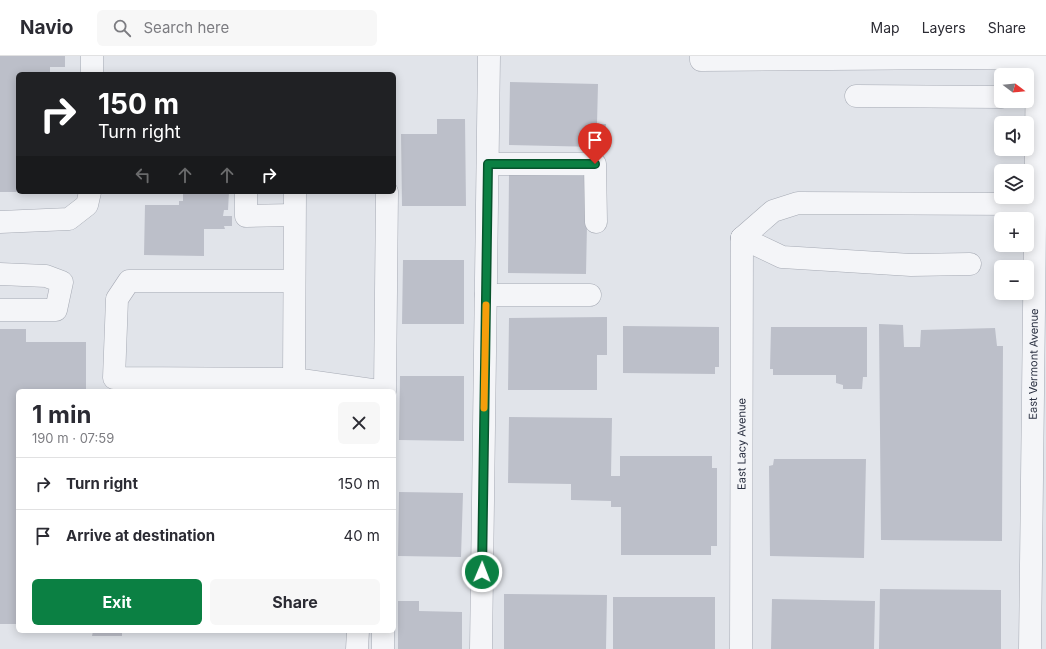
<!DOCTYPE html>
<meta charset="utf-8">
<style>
body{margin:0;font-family:Inter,sans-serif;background:#f7f7f7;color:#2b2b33;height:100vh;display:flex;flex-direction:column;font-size:15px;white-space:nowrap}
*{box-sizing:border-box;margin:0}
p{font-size:13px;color:#7c7c81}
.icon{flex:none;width:22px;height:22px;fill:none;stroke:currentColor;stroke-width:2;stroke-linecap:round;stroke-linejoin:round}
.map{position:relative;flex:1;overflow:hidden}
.drawer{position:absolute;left:16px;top:333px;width:380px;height:244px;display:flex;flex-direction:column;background:#fff;border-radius:6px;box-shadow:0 2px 10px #0003}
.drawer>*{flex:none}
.hud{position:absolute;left:16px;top:16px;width:380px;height:122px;border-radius:6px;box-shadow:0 2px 10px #0003;background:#202124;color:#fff;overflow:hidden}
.needle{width:26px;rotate:106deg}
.controls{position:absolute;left:994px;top:12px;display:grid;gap:8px}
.controls a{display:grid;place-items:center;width:40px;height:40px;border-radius:6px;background:#fff;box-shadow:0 2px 10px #0003;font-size:20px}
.pin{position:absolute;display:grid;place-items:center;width:34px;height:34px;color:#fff;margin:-41px -17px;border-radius:50% 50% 50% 0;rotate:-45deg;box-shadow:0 0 4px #0007}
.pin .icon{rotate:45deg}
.me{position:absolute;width:44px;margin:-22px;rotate:1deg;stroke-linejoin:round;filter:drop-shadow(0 0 3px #0008)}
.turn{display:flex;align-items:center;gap:14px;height:84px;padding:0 16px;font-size:18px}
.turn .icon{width:52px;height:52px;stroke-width:2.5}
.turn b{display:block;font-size:28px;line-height:34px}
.lanes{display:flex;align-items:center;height:38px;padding:0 16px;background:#0003;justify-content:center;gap:20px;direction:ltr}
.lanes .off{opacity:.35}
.round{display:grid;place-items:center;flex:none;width:42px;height:42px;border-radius:6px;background:#f7f7f7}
.overview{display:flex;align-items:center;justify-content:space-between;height:68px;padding:0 16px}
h1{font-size:24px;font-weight:700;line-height:30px}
.primary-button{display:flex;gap:8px;margin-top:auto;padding:8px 16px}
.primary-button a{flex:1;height:46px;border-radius:6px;background:#0b8043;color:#fff;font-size:16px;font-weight:700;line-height:46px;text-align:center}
.primary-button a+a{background:#f7f7f7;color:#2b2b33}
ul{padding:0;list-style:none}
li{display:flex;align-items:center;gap:12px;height:52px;padding:0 16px;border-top:1px solid #e1e1e2}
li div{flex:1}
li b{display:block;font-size:15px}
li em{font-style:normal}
header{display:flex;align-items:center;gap:24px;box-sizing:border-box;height:56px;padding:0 20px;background:#fff;border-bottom:1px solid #e1e1e2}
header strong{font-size:19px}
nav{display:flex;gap:22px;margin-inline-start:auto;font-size:14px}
.search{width:280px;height:36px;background:#f7f7f7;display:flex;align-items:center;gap:10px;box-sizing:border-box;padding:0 14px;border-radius:6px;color:#7c7c81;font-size:15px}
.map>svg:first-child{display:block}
</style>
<header>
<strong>Navio</strong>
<div class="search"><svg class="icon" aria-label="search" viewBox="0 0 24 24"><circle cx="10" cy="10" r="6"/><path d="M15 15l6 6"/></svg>Search here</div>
<nav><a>Map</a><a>Layers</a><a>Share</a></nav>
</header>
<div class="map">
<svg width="1046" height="593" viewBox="0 0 1046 593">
<rect width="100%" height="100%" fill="#e1e4ea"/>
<path fill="#bcbfc9" d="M0 0H65V11H50V18H18V136H0Z
M510 26 598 28 597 68H606L605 83H599V91L509 89Z
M437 63H465L466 150H402L401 78H437Z
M509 119 588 120 586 218 508 217Z
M183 136H229L228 154H224L223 160H232V170H224L225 173H204V200L144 199 145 149H179V145H183Z
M403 204H464V268H402Z
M607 261V299H597V334H508L509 262Z
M879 268 903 269 904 291H920L921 274 995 272 997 290H1003L1002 485 881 484Z
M623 270 719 271V311H715V318L623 317Z
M771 271H867V321H863L862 333H843V329L836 327V319H773V313H770Z
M0 273H26V286H86V335H18V568H0Z
M400 320H464V385L399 384Z
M187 332 227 333V335H187Z
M509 361 612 362 611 420H620V400H712V412H717V490H711V499H621V451H611V445L571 444V428L508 427Z
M774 403H866L864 502 770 500 769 410 773 409Z
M399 436 463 437 461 501 398 500Z
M880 533 1001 534V593H879Z
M504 538 607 539 606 593H504Z
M613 541H715V593H613Z
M772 543 875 545 874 593H771Z
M398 545H419V555L462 556V593H398Z
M93 575H122V580H92Z"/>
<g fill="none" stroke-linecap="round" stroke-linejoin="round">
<g stroke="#a6aab4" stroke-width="23">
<g id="minor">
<path d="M701 0V4L964 2 1037 3"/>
<path d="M92 18V0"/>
<path d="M856 40 1001 41"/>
<path d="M488 108H595L596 166"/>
<path d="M246 136V160L294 159"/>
<path d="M295 136 294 323 379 335"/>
<path d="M0 166 69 163 87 149 90 136"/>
<path d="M742 182 773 155 798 147 1035 148"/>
<path d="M742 182 782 201 911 209 970 208"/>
<path d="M0 218 46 220 62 226 56 254H0"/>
<path d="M294 225H129L117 243 114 322 294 323"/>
<path d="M486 239H590"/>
<path d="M385 335 387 136"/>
<path d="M357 593 358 575"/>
<path d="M383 593V575"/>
<path d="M481 593 489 0"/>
<path id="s1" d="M741 593 742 182"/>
<path id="s2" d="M1030 593 1037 0"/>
</g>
</g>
<use href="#minor" stroke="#f4f5f8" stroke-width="22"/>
</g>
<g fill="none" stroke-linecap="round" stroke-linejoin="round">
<g stroke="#07532c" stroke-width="10">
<path id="route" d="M482 516 488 108H595"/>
</g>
<use href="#route" stroke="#0b8043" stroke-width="7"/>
<path stroke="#f59e0b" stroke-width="7" d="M484 352 486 249"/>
</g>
<g text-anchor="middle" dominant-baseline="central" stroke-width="4" stroke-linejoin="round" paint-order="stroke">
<g font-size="11" fill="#2a3041" stroke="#f1f3f7">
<text stroke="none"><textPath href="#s2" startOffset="285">East Vermont Avenue</textPath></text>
<text stroke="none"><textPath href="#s1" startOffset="205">East Lacy Avenue</textPath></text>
</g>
</g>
</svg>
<div class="controls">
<a><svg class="needle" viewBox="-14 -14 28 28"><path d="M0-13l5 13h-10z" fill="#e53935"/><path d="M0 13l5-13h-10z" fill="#7c7c81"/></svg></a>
<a><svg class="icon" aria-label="sound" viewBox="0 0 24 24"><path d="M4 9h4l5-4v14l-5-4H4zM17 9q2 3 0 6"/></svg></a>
<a><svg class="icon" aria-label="layers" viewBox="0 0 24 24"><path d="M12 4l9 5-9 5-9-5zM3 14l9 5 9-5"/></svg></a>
<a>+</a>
<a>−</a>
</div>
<div class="pin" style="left:595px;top:108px;background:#d93025"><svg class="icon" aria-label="arrive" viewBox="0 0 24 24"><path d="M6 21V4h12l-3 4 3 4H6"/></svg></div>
<svg class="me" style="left:482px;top:516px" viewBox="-20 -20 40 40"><circle r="17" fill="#0b8043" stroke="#fff" stroke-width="3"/><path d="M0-11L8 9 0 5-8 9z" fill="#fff"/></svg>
<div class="hud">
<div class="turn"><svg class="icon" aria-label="right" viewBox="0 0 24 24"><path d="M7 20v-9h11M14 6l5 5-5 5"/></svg><div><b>150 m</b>Turn right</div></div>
<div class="lanes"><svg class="icon off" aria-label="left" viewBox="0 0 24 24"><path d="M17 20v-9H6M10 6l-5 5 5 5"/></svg><svg class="icon off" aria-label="ahead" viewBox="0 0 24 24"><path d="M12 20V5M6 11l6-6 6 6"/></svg><svg class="icon off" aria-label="ahead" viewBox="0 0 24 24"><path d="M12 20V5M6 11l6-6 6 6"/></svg><svg class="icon" aria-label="right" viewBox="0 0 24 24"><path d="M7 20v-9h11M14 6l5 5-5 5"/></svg></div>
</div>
<section class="drawer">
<div class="overview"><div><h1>1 min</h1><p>190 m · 07:59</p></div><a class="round"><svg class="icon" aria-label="close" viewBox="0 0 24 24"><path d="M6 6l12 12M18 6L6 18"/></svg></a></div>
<ul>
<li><svg class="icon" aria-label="right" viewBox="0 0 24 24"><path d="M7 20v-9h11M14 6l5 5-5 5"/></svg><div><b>Turn right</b></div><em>150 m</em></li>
<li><svg class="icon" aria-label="arrive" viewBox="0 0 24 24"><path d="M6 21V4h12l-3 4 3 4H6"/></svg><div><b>Arrive at destination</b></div><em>40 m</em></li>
</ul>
<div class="primary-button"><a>Exit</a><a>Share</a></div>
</section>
</div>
